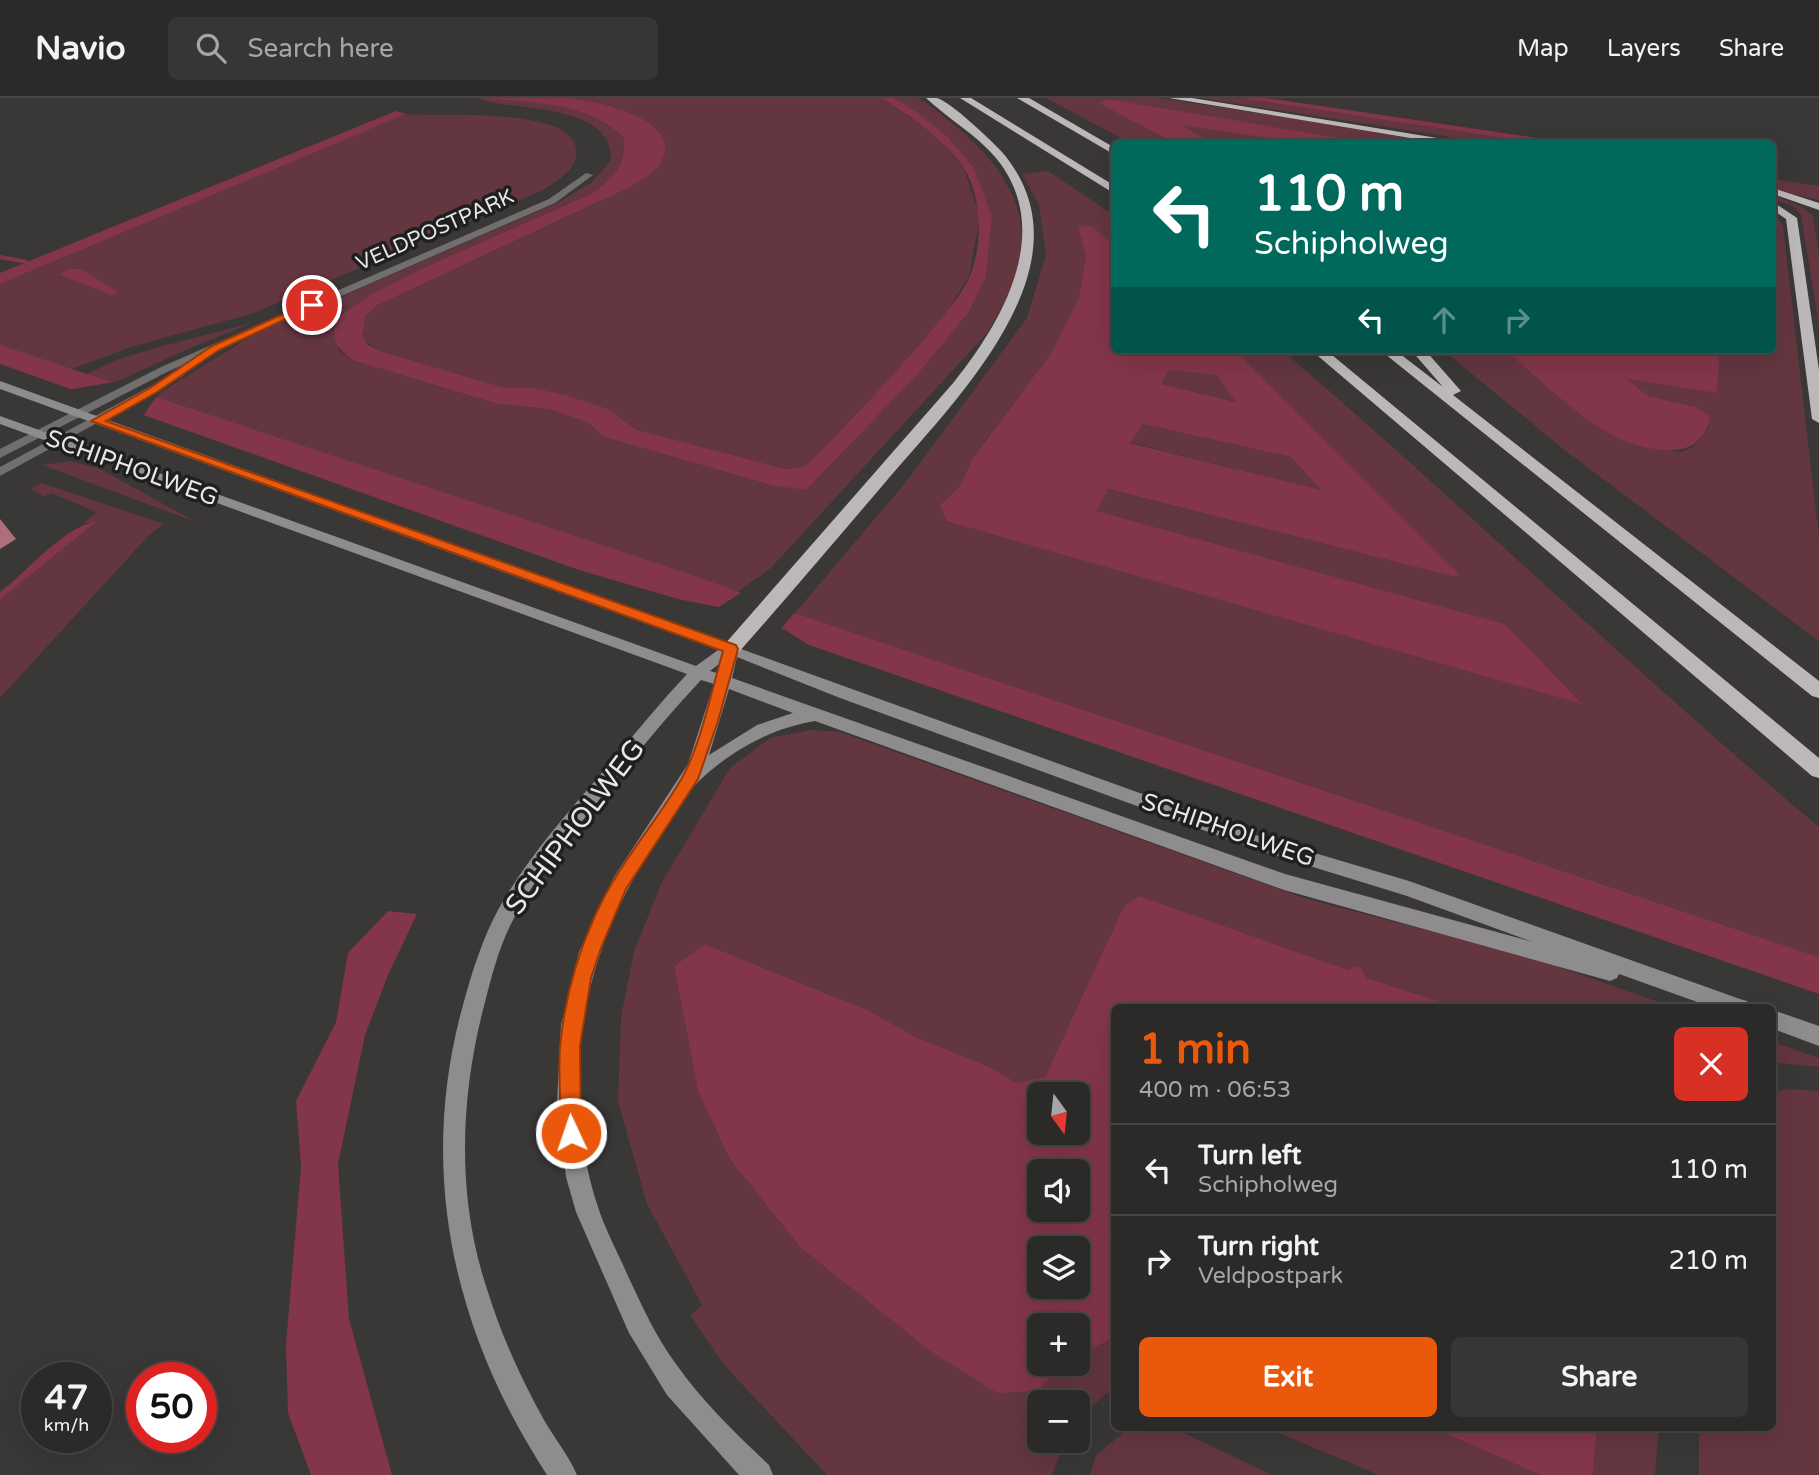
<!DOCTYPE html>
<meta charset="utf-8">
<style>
body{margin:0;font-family:"Varela Round",sans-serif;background:#383535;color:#f1f3f6;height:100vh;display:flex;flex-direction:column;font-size:26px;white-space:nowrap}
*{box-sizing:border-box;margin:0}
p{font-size:23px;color:#a6a6a8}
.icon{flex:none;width:38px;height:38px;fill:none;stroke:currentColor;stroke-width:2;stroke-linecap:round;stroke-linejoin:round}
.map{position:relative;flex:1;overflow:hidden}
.drawer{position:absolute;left:1111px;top:906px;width:665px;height:427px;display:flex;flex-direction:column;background:#2c2929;border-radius:10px;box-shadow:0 7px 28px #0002,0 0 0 2px #484546}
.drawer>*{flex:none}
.top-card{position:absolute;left:1111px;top:42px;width:665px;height:214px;border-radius:10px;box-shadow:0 7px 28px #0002,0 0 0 2px #484546;background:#00695c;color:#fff;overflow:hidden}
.needle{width:46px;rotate:165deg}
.controls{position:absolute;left:1027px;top:984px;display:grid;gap:14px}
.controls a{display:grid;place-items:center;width:63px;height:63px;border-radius:10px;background:#2c2929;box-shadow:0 7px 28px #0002,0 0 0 2px #484546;font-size:35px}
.speed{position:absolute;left:21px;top:1264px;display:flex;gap:14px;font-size:35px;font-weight:700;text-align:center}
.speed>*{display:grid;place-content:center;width:91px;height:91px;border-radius:50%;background:#2c2929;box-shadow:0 7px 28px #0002,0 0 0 2px #484546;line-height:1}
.speed small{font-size:18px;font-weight:400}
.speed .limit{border:10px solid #d22;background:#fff;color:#111}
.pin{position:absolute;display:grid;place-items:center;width:60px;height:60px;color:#fff;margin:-30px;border:4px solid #fff;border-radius:50%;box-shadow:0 2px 7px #0007}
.me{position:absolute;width:77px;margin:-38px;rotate:357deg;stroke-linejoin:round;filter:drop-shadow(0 0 5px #0008)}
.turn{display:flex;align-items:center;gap:24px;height:147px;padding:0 28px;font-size:32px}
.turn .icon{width:91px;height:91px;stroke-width:2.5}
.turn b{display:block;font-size:49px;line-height:60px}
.lanes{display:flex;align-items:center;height:66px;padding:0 28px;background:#0003;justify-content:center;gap:35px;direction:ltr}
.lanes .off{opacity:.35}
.round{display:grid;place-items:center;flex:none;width:74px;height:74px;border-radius:10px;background:#383535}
.summary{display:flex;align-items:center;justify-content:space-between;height:119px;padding:0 28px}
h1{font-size:42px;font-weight:800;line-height:52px;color:#ea580c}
.action{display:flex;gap:14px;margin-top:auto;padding:14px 28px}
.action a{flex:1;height:80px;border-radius:10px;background:#ea580c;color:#fff;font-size:28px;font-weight:800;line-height:80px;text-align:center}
.action a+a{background:#383535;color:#f1f3f6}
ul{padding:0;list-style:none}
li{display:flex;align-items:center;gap:21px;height:91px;padding:0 28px;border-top:2px solid #484546}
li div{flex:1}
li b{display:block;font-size:26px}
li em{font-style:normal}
header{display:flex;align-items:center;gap:42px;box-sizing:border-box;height:98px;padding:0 35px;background:#2c2929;border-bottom:2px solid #484546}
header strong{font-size:33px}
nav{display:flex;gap:38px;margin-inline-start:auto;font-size:24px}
.search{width:490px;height:63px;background:#383535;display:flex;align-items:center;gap:18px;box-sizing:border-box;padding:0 24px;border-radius:10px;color:#a6a6a8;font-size:26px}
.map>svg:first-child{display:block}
</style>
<header>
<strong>Navio</strong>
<div class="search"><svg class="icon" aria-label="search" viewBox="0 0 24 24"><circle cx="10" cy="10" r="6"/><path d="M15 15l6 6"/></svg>Search here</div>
<nav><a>Map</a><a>Layers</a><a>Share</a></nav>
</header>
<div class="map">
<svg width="1819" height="1377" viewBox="0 0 1819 1377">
<rect width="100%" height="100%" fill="#3a3737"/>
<path fill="#643640" d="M476 0C526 2 586 3 624 40 626 69 613 80 591 96L432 166 371 196 338 219 339 253 355 263 498 306 549 311 587 324 604 339 774 388 806 392 916 277 969 214 986 179 992 119 947 38 895 0H918L926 5C982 45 1041 100 1016 177 1009 198 998 216 987 235L770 471 737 494 157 299 161 294 255 236 559 104 592 84 611 62C613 4 512 14 476 0Z
M566 0H882L938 40 964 71 980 119 969 178 949 211 896 275 806 368 786 371 637 332 608 311 533 290H505L380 253C355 240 357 226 376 208L597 105 655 72 618 10Z
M1046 0H1159L1457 45H1371L1106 2 1100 4 1174 45H1130Z
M1201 0H1240L1536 45H1488Z
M405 16C437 19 569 8 576 50 579 72 557 83 541 93L254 215 131 249 72 271 0 248V186Z
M1179 26 1300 45H1233L1204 40Z
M1048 73 1115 118V148L1091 127 1078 129 1086 159 1080 200 1052 254 973 358 960 388 940 407 946 423 1580 605 1505 526 1097 413 1107 391 1452 478 1459 477 1235 252H1282C1464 408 1635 575 1819 729V859L795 515 906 384 1027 220 1046 157 1039 107 1022 76Z
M1773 81 1819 88V102L1773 91Z
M1773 97 1800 108 1813 118 1819 157V228L1801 116 1791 107 1773 101Z
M1773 115 1783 128 1819 439V543L1562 350 1443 252H1505L1589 322 1612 337 1657 351 1681 354 1693 349 1709 328 1696 309 1648 298 1626 280 1717 295 1720 252H1773Z
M252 225 190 250 114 285 87 276 116 262 155 250Z
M1169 272 1216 277 1237 304 1160 286Z
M1143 326 1291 359 1322 393 1129 344Z
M70 363 98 370 196 424 42 367Z
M42 385 164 426 150 436 0 600V502L95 425H84L96 414 51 395 45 399 30 391Z
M811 632 840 634 1307 801 1533 860 1676 910H1461L1367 880 1361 870 1355 868 1348 872 1139 798 1124 808 1045 979 1016 985 994 971 913 938 833 898 705 846 674 868 698 993 729 1060 800 1149 929 1252 1036 1293 1067 1265H1078V1258L1115 1239V1289L1078 1319V1304H1040V1342H1065L1052 1377H827L725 1268 690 1217 702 1207 647 1106 618 1003 621 919 634 853 662 784 730 670 770 640Z
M1773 944 1819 960V969L1781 965 1773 967Z
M1784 991 1819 993V1377H1699V1330H1773V995Z
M1129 1330H1164L1182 1334 1272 1377H1090L1096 1357Z
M1267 1330H1432L1541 1377H1379Z
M1597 1330H1659L1655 1377H1593Z"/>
<path fill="#83364a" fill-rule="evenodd" d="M479 0C508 0 538 0 567 0 596 2 698 24 655 72 649 79 636 84 628 90L376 208 366 218 362 237 368 247 380 253 505 290H533L568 298 608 311 637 332 786 371 806 368C847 326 888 284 926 239 941 220 960 200 970 178 983 146 982 97 963 69 942 39 911 20 882 0H895L916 14 947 38 974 70 992 119 986 179 969 214 916 278 806 392 774 388 604 339 587 324 549 311 498 306 355 263C336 251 330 242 338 219L371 196 432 166 591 96C613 80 626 69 624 40 586 3 529 4 479 0Z
M1240 0H1266L1572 45H1536Z
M1106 1 1371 45H1300L1182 27 1204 40 1233 45H1174L1099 5Z
M396 13 406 16 0 186V175Z
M1091 127 1115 148V252H1235L1460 477 1452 478 1108 391 1097 413 1505 526 1582 606 946 423 940 407 960 388 973 359 1052 254 1079 200 1086 159 1078 129ZM1169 272 1216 277 1236 304 1161 286ZM1143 326 1291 359 1321 392 1130 345Z
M68 171H81L119 195 112 197 59 177Z
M0 247 698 479 795 515 1819 859V896L809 547 785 532 718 509 678 501 579 472 0 266Z
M1505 252H1720L1717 295 1627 281 1648 298 1696 309 1710 318C1709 328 1706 333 1699 341 1682 363 1631 348 1610 336 1572 314 1538 280 1505 252Z
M96 424 0 502V494C26 475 65 427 96 424Z
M1139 798 1348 872 1355 868 1361 870 1367 880 1461 910H1115V1239L1078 1258V1227H1040V1265H1067L1036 1293 997 1295 929 1252 800 1149 729 1060 698 993 674 868 705 846 869 913 913 938 994 971 1016 985 1045 979 1124 808ZM1040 996H1078V1034H1040ZM1040 1073H1078V1111H1040ZM1040 1150H1078V1188H1040Z
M388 813 417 816 388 877 365 937 338 1066 349 1221 392 1377H311L288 1315 286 1247 301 1068 296 1003 336 924 348 855Z
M1432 1330H1597L1593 1377H1541Z"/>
<path fill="#3a3737" d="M119 283 158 296 141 321 62 293Z
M744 493 797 512 778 534 714 512Z"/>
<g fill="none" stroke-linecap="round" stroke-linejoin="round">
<path fill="#83364a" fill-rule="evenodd" d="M0 157 27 162 30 164 27 166 0 161Z"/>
<path fill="#706e6e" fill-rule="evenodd" d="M586 75 593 77 555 105 169 273 0 360V351L161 269 549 101Z
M179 273 185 276 183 278 0 378V369Z"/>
<path fill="#8f8c8d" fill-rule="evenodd" d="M0 283 1264 740 1409 783 1740 901 1747 903 1750 910H1714L1619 876 1617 880 1610 883 1284 792 815 623C771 630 728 654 696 686 684 698 667 727 657 742 582 854 555 986 600 1115 608 1137 619 1157 628 1178 642 1208 656 1239 676 1266 702 1303 736 1336 769 1367L773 1377H739L667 1297 629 1235 576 1114 566 1079 557 1004 561 927 579 854 614 779 688 666 714 586 701 582C666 619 634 659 602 699 570 738 535 778 512 824 499 849 492 877 485 904 460 998 456 1098 487 1191 501 1237 521 1280 544 1322 555 1341 569 1358 577 1377H547C453 1233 417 1073 463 907 472 874 482 842 498 812 525 763 564 719 600 677 629 643 657 608 687 576L0 326V318L696 568 718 552 0 291ZM737 559 840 600 1255 751 1407 798 1533 844 1285 776 732 580ZM719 566 717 575 710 573ZM729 591 793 615 757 627 709 657Z
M1773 912 1819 928V948L1773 931Z"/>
<path fill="#bcb8b9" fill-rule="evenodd" d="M926 0C927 0 936 0 937 0 952 5 991 42 1002 54 1098 166 953 304 883 387 835 443 787 500 738 555H724L722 551 724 547 954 284C1003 223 1055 132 996 60 976 36 948 21 926 0Z
M960 0H971L1115 88V96Z
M1017 0H1029L1115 50V57Z
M1169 0H1192L1474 46H1447Z
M1773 90 1819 105V112L1773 96Z
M1773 104 1797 120 1819 272V325L1812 321 1786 121 1773 112Z
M1311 252H1326L1819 660V680L1812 678Z
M1380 252H1395L1443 289 1411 252H1425L1461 293 1453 297 1819 583V600L1812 598Z"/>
</g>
<path fill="#ad6f7b" d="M0 421 16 441 0 451Z"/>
<path fill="#ea580c" stroke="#983908" stroke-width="2" d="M308 205 316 207 219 252 157 294 106 323 736 547 738 551 718 623 698 681 626 791 601 850 591 880 580 948 581 1035 578 1042 571 1045 564 1042 561 1035C561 1006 558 977 560 949 564 906 576 860 594 820 617 767 654 728 682 680 701 646 712 591 723 553L91 323 150 290 212 248Z"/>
<g text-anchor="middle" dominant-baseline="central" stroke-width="7" stroke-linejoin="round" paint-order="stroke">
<g font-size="21" fill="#e9e7e7" stroke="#201f1f">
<text transform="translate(435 132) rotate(-24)">VELDPOSTPARK</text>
</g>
<g font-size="24" fill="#e9e7e7" stroke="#201f1f">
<text transform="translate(132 370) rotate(20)">SCHIPHOLWEG</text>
<text transform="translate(1228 732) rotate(19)">SCHIPHOLWEG</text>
</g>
<g font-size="28" fill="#e9e7e7" stroke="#201f1f">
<text transform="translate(575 729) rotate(-53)">SCHIPHOLWEG</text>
</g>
</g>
</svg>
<div class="controls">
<a><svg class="needle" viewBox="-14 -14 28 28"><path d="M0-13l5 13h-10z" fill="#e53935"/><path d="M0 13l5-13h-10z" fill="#a6a6a8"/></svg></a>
<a><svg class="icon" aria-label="sound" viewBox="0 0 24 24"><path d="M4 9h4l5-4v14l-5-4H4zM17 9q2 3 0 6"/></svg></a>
<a><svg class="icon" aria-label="layers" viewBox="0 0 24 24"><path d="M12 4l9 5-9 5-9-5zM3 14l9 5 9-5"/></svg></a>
<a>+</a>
<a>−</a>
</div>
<div class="speed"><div>47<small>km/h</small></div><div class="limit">50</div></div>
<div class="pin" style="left:312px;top:207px;background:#d93025"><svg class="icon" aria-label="arrive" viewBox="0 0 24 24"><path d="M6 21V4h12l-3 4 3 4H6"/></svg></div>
<svg class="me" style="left:571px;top:1035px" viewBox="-20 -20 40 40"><circle r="17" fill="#ea580c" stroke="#fff" stroke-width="3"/><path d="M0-11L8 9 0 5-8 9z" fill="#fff"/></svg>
<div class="top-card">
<div class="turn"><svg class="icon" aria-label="left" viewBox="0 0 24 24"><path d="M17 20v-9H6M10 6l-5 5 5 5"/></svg><div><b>110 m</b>Schipholweg</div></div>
<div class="lanes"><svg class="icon" aria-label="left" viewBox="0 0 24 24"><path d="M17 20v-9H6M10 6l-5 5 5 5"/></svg><svg class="icon off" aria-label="ahead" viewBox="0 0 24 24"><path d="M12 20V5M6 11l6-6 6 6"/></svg><svg class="icon off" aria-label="right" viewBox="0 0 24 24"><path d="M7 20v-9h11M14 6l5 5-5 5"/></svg></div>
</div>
<section class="drawer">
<div class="summary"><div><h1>1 min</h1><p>400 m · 06:53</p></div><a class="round" style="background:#d93025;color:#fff"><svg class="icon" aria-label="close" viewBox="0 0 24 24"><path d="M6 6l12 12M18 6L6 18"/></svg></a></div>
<ul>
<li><svg class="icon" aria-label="left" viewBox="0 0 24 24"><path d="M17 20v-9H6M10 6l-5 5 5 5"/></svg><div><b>Turn left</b><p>Schipholweg</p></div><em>110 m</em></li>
<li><svg class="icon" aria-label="right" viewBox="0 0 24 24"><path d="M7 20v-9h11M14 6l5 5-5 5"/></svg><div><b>Turn right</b><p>Veldpostpark</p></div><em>210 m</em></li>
</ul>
<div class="action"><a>Exit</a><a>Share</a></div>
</section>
</div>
